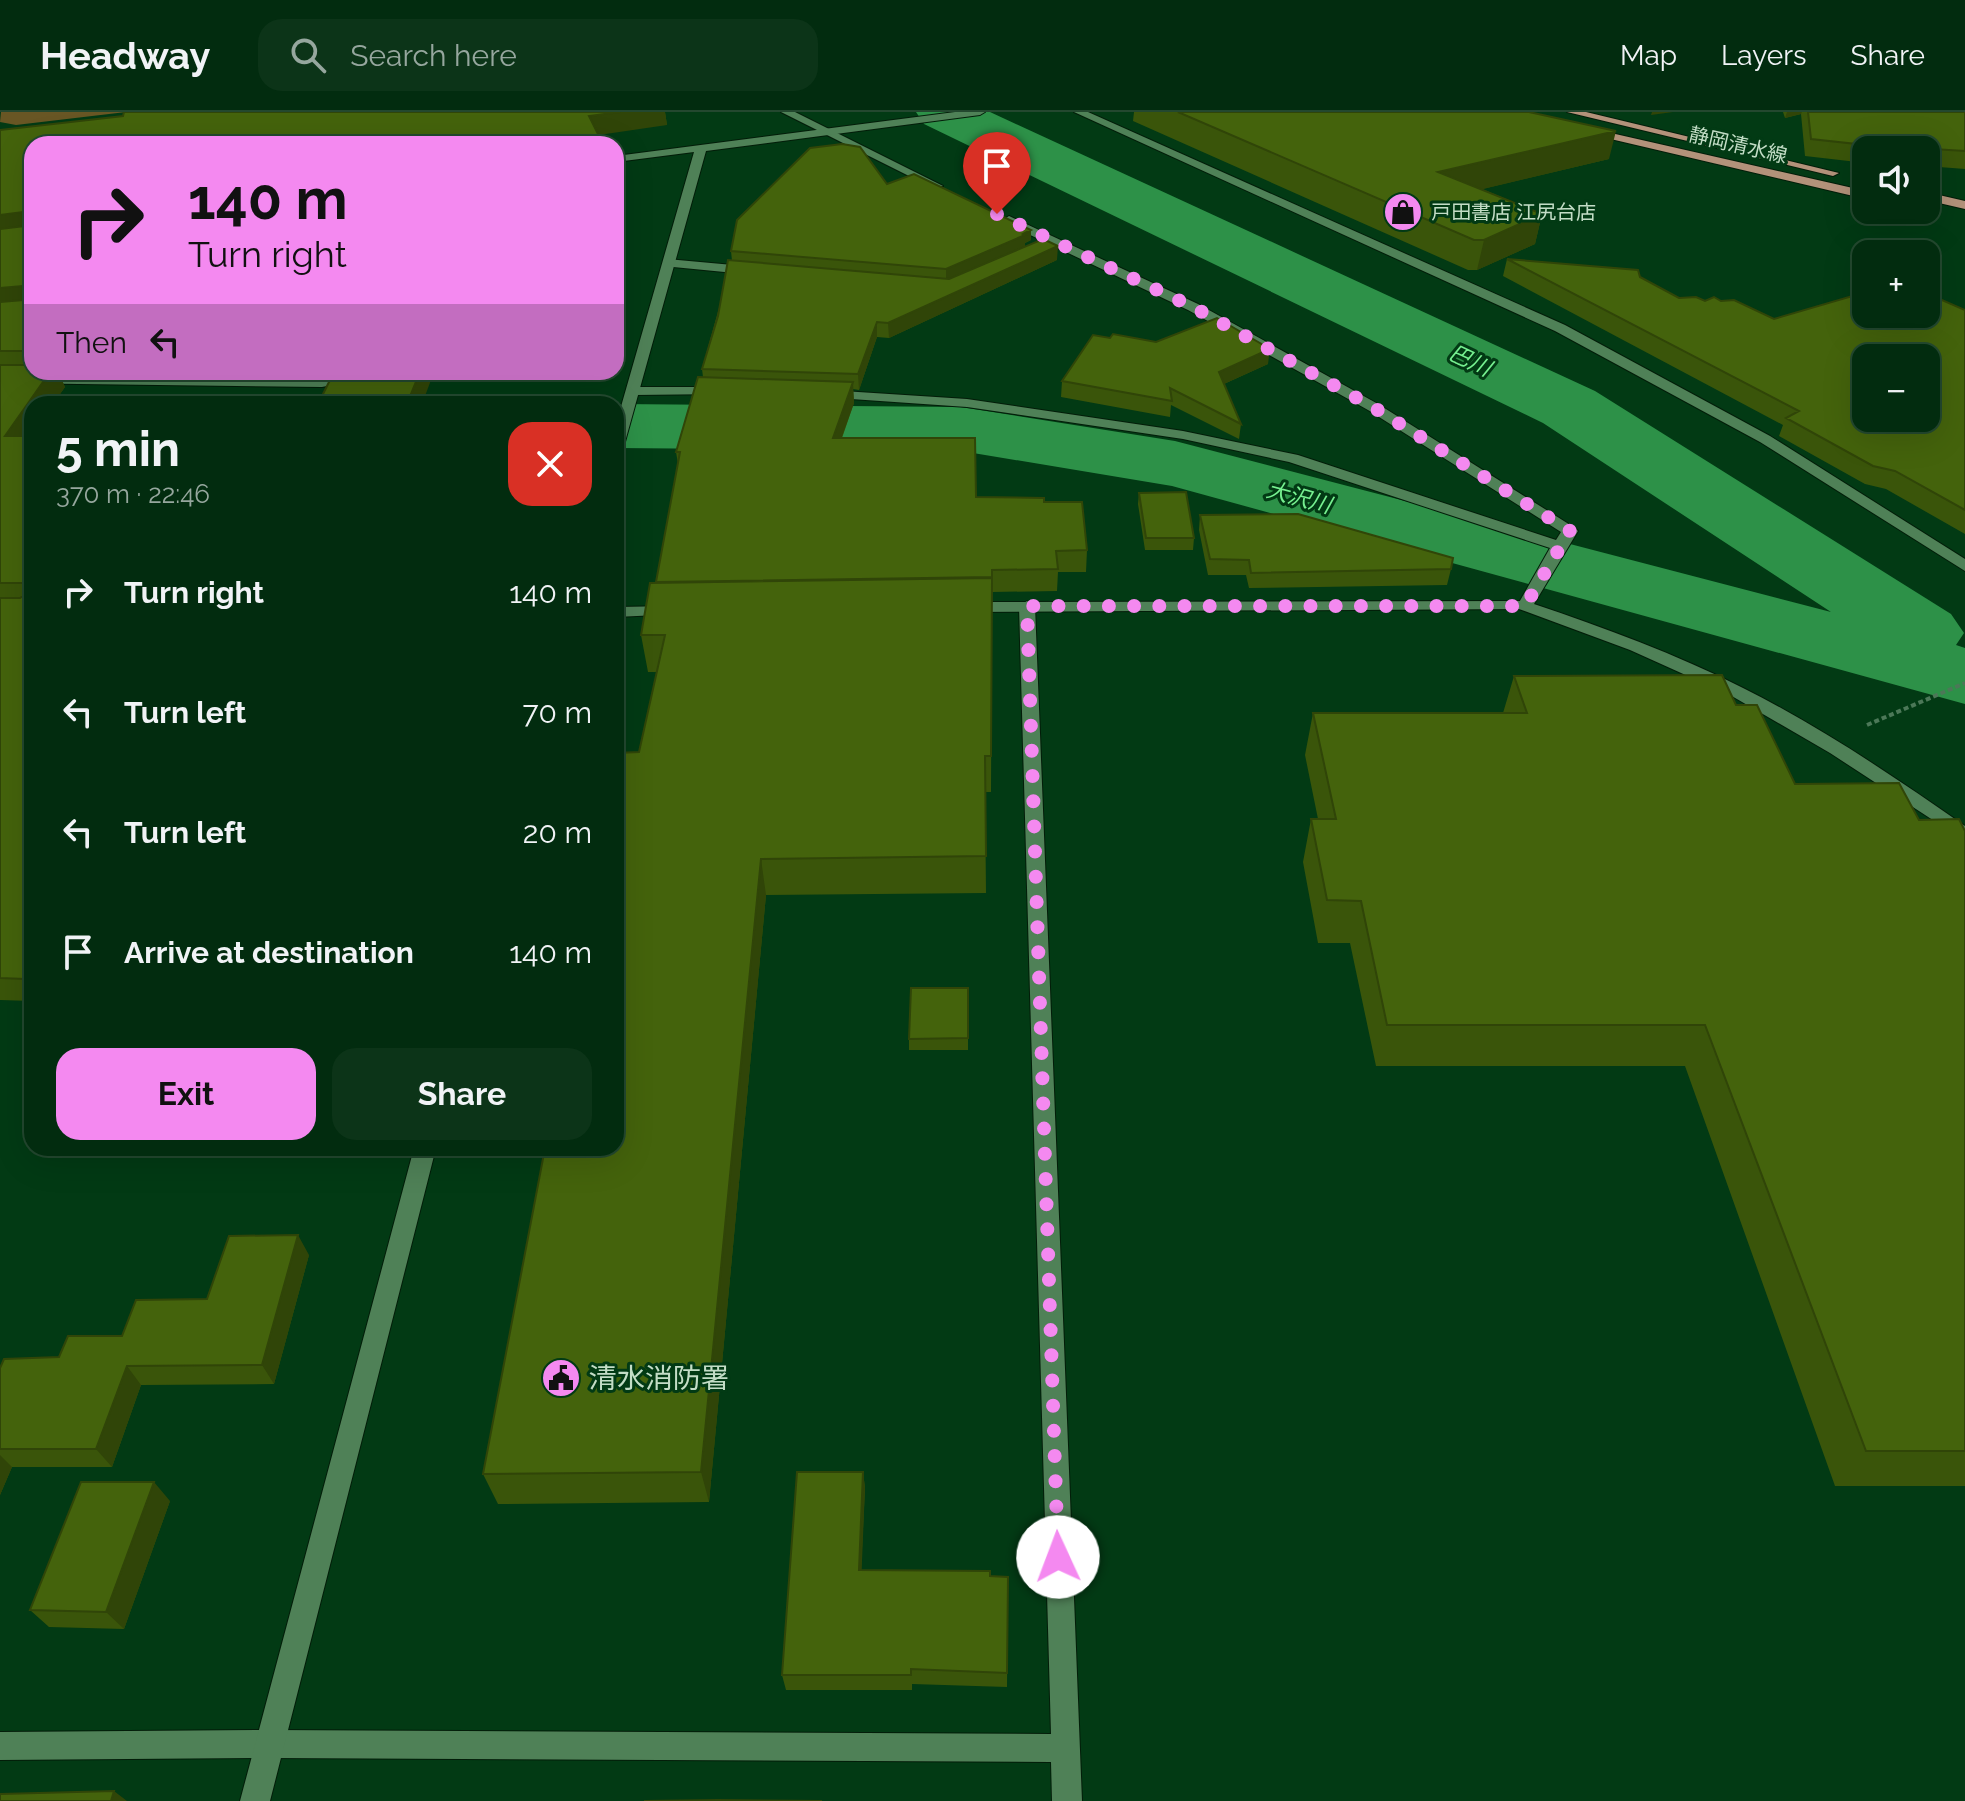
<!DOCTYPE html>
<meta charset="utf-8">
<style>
body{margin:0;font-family:Raleway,"Noto Sans JP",sans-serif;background:#0c3418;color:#f1f3f6;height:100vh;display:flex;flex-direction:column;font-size:30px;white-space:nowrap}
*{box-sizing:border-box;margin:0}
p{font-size:26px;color:#96a79e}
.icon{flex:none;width:44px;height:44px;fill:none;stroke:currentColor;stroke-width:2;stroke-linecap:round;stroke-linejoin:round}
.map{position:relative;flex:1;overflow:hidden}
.drawer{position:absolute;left:24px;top:284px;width:600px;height:760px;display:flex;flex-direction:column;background:#022c0f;border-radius:24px;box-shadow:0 8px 32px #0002,0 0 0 2px #23482f}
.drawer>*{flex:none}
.banner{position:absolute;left:24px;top:24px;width:600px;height:244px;border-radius:24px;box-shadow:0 8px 32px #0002,0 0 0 2px #23482f;background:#f489f0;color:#111;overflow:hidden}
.fabs{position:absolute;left:1852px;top:24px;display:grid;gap:16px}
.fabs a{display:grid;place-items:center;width:88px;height:88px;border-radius:16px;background:#022c0f;box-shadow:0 8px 32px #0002,0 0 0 2px #23482f;font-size:40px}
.pin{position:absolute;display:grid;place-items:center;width:68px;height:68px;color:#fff;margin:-82px -34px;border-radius:50% 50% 50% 0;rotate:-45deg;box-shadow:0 0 8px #0007}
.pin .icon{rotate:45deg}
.me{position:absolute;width:88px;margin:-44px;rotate:358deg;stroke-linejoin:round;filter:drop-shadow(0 0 6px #0008)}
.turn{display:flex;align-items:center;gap:28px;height:168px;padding:0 32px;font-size:36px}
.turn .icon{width:104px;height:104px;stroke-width:2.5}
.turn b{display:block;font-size:56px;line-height:68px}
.then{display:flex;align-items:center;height:76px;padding:0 32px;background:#0003;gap:16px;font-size:30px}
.round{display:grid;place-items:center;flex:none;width:84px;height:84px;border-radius:24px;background:#0c3418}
.overview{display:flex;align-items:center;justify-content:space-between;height:136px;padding:0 32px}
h1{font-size:48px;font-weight:700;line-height:60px}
.primary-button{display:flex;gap:16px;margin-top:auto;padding:16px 32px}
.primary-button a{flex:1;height:92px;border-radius:24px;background:#f489f0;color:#111;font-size:32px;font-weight:700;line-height:92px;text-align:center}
.primary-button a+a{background:#0c3418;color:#f1f3f6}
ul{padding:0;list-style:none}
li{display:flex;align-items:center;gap:24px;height:120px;padding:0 32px}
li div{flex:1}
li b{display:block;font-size:30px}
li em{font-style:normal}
header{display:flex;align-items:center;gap:48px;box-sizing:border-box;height:112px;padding:0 40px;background:#022c0f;border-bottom:2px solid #23482f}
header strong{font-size:38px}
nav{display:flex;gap:44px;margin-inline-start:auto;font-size:28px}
.search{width:560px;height:72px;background:#0c3418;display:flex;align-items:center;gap:20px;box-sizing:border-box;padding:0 28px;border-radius:24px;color:#96a79e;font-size:30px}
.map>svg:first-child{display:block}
</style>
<header>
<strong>Headway</strong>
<div class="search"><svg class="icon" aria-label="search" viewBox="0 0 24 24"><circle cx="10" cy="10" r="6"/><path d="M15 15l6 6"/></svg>Search here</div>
<nav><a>Map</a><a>Layers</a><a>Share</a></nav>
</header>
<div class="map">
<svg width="1965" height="1689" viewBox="0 0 1965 1689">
<rect width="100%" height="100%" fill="#023a14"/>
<path fill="#685624" d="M1 0H126L16 13 0 10Z"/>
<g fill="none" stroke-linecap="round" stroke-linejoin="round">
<path fill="#2d9148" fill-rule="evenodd" d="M916 0H990L1595 279 1951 502 1964 521 1956 533 1965 536V592L1172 374 961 339 616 336V292L961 295 1175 329 1831 500 1543 311 924 12Z"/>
<g stroke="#031d09" stroke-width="2">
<path id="street" d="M781 0H795L943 74 933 76Z
M1074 0H1088L1565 213 1770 324 1965 447V459L1760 330 1555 219Z
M1009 104 1198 192 1378 292 1575 416 1578 419 1534 492C1605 516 1676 542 1743 576 1821 615 1893 664 1965 714V729L1830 641 1730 583 1630 538 1519 497 1517 494 1550 436 1289 350 1183 327 967 295 822 285V279L827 278 967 287 1183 319 1298 343 1556 428 1561 420 1368 298 1188 198 1005 111 1003 108Z
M667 147 755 155 761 159 755 163 663 154V148Z
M321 260H335L327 274 322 275 0 271V263L317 267Z
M719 275 724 276V282L634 283 627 279 634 275Z
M1027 489 1035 494 1082 1689H1052L1051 1650 270 1646 0 1648V1620L270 1618 1051 1622 1019 494Z"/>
</g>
<g stroke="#031d09" stroke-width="2">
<path id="secondary" d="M955 0H985L980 3 706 39 623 337 616 341V312L694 40 616 50V44Z
M1525 489 1533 494 1531 497 965 500 957 495 965 490Z
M673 494 681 499 679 502 616 505V495Z
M414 1036H436L270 1689H240Z"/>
</g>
<g stroke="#031d09" stroke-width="2">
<path id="primary" d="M1567 0H1586L1839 61 1833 64Z
M1589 16 1866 79V87L1585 21 1583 19Z
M1926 80 1965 89V97L1926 88Z"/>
</g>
<path stroke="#4c7858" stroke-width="4" stroke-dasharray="5 3" stroke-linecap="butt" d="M1867 613 1965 571"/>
<use href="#street" fill="#4f8157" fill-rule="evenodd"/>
<use href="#secondary" fill="#4f8157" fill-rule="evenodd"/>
<use href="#primary" fill="#b3927a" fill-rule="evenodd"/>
</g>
<path fill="#3a550a" d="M124 0H665L667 13 32 32V260H58L65 275 30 324H32V889L0 888V18L123 4Z
M1134 0H1529L1609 47 1482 77 1542 102 1535 132 1477 158H1468L1133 9Z
M1783 0H1965V57L1926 54V38H1866V51L1805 44 1801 2 1785 6Z
M887 72 1031 118V128L1025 131V134L948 167 1057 148 889 226 877 225 859 278 853 277 854 291 842 326 976 385 1044 390 1087 438 1086 460H1058L1057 479 992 480 991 680H985L986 781 766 783 709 1390 498 1392 483 1362 657 560H648L641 523 656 471 678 352 676 340 703 265 702 257 732 149 731 139Z
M1507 147 1640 165 1679 186 1705 189H1721L1774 207 1965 198V422L1886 377 1865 372 1779 324 1783 313 1503 164Z
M1110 226 1268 252 1224 272 1241 312 1239 327 1171 293 1170 305 1061 285 1062 269Z
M1139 381 1194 426 1193 438H1145L1138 392Z
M1200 403 1451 457 1447 473 1249 476 1246 463H1208L1199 418Z
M1514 564 1736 593 1795 672 1919 708 1965 719V1374H1835L1685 954H1376L1350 831H1318L1303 750 1311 707H1318L1305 643 1313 601H1503Z
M968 876V938H909V927Z
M309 1143 274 1272 141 1273 112 1355H12L0 1383V1256L59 1245 122 1224Z
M863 1360 865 1376 861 1458 1008 1465 1007 1575 912 1572V1578H786L782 1563Z
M170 1389 124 1517 49 1515 30 1498Z"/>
<path fill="#304508" d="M620 0H665L667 13 592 24 589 4Z
M1652 0H1673L1651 3Z
M1787 0H1802L1801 2 1785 6Z
M1616 19 1609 47 1433 89 1438 60Z
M616 63H619L622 83H616Z
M622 92 625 112 616 140V109Z
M23 100 32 120 0 125V103Z
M1542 102 1535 132 1477 158 1484 128Z
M1031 118V128L1025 131V134L946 168V157Z
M1058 134 1057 148 889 226 888 211Z
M23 174 32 195 0 198V176Z
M877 210V225L859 278 858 262Z
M1270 237 1268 252 1217 275 1219 260Z
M50 260H58L65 275 53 292H32V322L15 346 5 324Z
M420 260H434L422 292H407Z
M853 270 854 291 834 347 833 326Z
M761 747 766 783 709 1390 701 1360Z
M32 853V878L25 867Z
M298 1123 309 1143 274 1272 262 1253Z
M127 1254 141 1273 112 1355 96 1337Z
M0 1343 12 1355 0 1383Z
M863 1360 865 1376 861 1474 859 1458Z
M154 1370 170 1389 124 1517 106 1500Z
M114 1679 127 1689H111Z"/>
<path fill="#44630c" stroke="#304508" stroke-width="2" fill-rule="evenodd" d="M124 0H620L589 4 603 32H32V239H0V190L23 188 26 177 23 174 0 176V117L24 114 26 103 23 100 0 103V18L123 4Z
M1178 0H1529L1616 19 1438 60 1542 102 1484 128H1474Z
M1808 0H1965V39L1902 35 1903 37 1811 27Z
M842 32 860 35 887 72 914 62 1031 118 1023 122 1025 123 946 157 731 139 737 108 810 36Z
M616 80 622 92 616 109Z
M1043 127 1058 134 888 211 877 210 858 262 702 257 718 204 728 148 949 167Z
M1507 147 1638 158 1640 165 1679 186 1696 185 1705 189 1714 185 1721 189 1734 188 1774 207 1866 180V202H1926V181L1965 198V398L1895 359 1873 354 1786 306 1799 299ZM1866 246H1926V306H1866Z
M1217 206 1270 237 1219 260 1241 312 1170 276 1172 289 1062 269 1093 223 1110 226 1113 222 1156 230Z
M0 253H32V260H50L5 324H32V853L25 867 0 866V486H20L23 484V471H0Z
M334 260H420L407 292H318Z
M698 265 853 270 833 326H975L976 385 1044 386V390H1082L1087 438 1056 439 1058 457 992 458V465L656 470 680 340H676Z
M1186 380 1194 426H1146L1139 381Z
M1298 402 1453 446 1451 457 1251 461 1249 448 1210 447 1200 403Z
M992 466 991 644H985L986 744 761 747 701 1360 483 1362 545 1036H616V641L639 640 665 523H641L650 471Z
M1722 563 1736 593H1757L1795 672 1899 671 1919 708 1959 707 1965 719V1339H1866L1705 913H1387L1361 789 1327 788 1311 707H1336L1313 601H1527L1514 564Z
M911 876H968V926L909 927Z
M298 1123 262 1253 127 1254 96 1337H0V1256L4 1247 59 1245 68 1224H122L136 1188 207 1187 229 1124Z
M797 1360H863L859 1458 990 1459V1464L1008 1465 1007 1561 911 1557V1563H782Z
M81 1370H154L106 1500 30 1498Z
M114 1679 111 1689H0V1682Z
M718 1688 822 1689H644Z"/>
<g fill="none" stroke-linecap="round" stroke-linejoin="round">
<path stroke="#f489f0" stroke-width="14" stroke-dasharray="0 25.2" d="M997 102 1193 195 1373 295 1570 419 1525 494H1027L1058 1445"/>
</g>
<defs>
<g id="shop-disc" transform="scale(2)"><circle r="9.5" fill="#f489f0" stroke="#023a14"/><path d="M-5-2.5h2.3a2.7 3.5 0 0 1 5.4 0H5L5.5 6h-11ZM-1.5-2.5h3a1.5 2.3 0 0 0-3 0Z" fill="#111"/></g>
<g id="civic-disc" transform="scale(2)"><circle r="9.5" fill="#f489f0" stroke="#023a14"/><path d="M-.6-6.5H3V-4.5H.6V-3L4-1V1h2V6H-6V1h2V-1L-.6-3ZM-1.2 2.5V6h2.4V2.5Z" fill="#111"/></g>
</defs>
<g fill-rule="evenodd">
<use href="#shop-disc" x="1403" y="100"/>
<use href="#civic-disc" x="561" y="1266"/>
</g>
<g text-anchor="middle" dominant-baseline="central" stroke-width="6" stroke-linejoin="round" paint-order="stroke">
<g font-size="20" fill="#c3ddc6" stroke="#023a14">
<text transform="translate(1738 33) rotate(13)">静岡清水線</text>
</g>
<g font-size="20" fill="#c3ddc6" stroke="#023a14" text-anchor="start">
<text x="1431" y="100">戸田書店 江尻台店</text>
</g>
<g font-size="22" font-style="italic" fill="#76f090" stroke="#023a14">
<text transform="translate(1470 248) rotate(25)">巴川</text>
<text transform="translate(1299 385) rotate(15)">大沢川</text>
</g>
<g font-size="28" fill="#c3ddc6" stroke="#023a14" text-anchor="start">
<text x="589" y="1266">清水消防署</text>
</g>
</g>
</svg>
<div class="fabs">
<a><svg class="icon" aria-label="sound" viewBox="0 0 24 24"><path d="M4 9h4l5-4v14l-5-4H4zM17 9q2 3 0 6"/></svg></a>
<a>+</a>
<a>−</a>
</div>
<div class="pin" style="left:997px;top:102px;background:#d93025"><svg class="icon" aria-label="arrive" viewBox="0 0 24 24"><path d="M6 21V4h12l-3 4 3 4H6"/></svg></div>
<svg class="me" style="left:1058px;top:1445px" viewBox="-20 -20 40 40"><circle r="19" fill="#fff"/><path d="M0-13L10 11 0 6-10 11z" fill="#f489f0"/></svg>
<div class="banner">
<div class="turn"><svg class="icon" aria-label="right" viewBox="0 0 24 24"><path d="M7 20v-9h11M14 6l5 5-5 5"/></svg><div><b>140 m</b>Turn right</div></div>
<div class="then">Then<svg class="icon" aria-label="left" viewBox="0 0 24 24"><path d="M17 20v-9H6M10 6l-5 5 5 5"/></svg></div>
</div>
<section class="drawer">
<div class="overview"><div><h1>5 min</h1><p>370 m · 22:46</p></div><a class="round" style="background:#d93025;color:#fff"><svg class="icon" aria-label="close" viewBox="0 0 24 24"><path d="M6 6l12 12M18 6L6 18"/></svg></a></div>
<ul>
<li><svg class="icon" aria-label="right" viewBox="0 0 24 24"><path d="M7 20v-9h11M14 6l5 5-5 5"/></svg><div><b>Turn right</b></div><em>140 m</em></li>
<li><svg class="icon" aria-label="left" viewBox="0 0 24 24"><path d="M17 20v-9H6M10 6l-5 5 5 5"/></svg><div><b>Turn left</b></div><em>70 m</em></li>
<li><svg class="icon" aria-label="left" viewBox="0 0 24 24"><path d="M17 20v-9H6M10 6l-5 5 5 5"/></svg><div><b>Turn left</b></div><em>20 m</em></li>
<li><svg class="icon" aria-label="arrive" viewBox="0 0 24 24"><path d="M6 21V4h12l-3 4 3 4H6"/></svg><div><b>Arrive at destination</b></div><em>140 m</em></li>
</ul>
<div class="primary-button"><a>Exit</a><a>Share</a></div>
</section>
</div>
